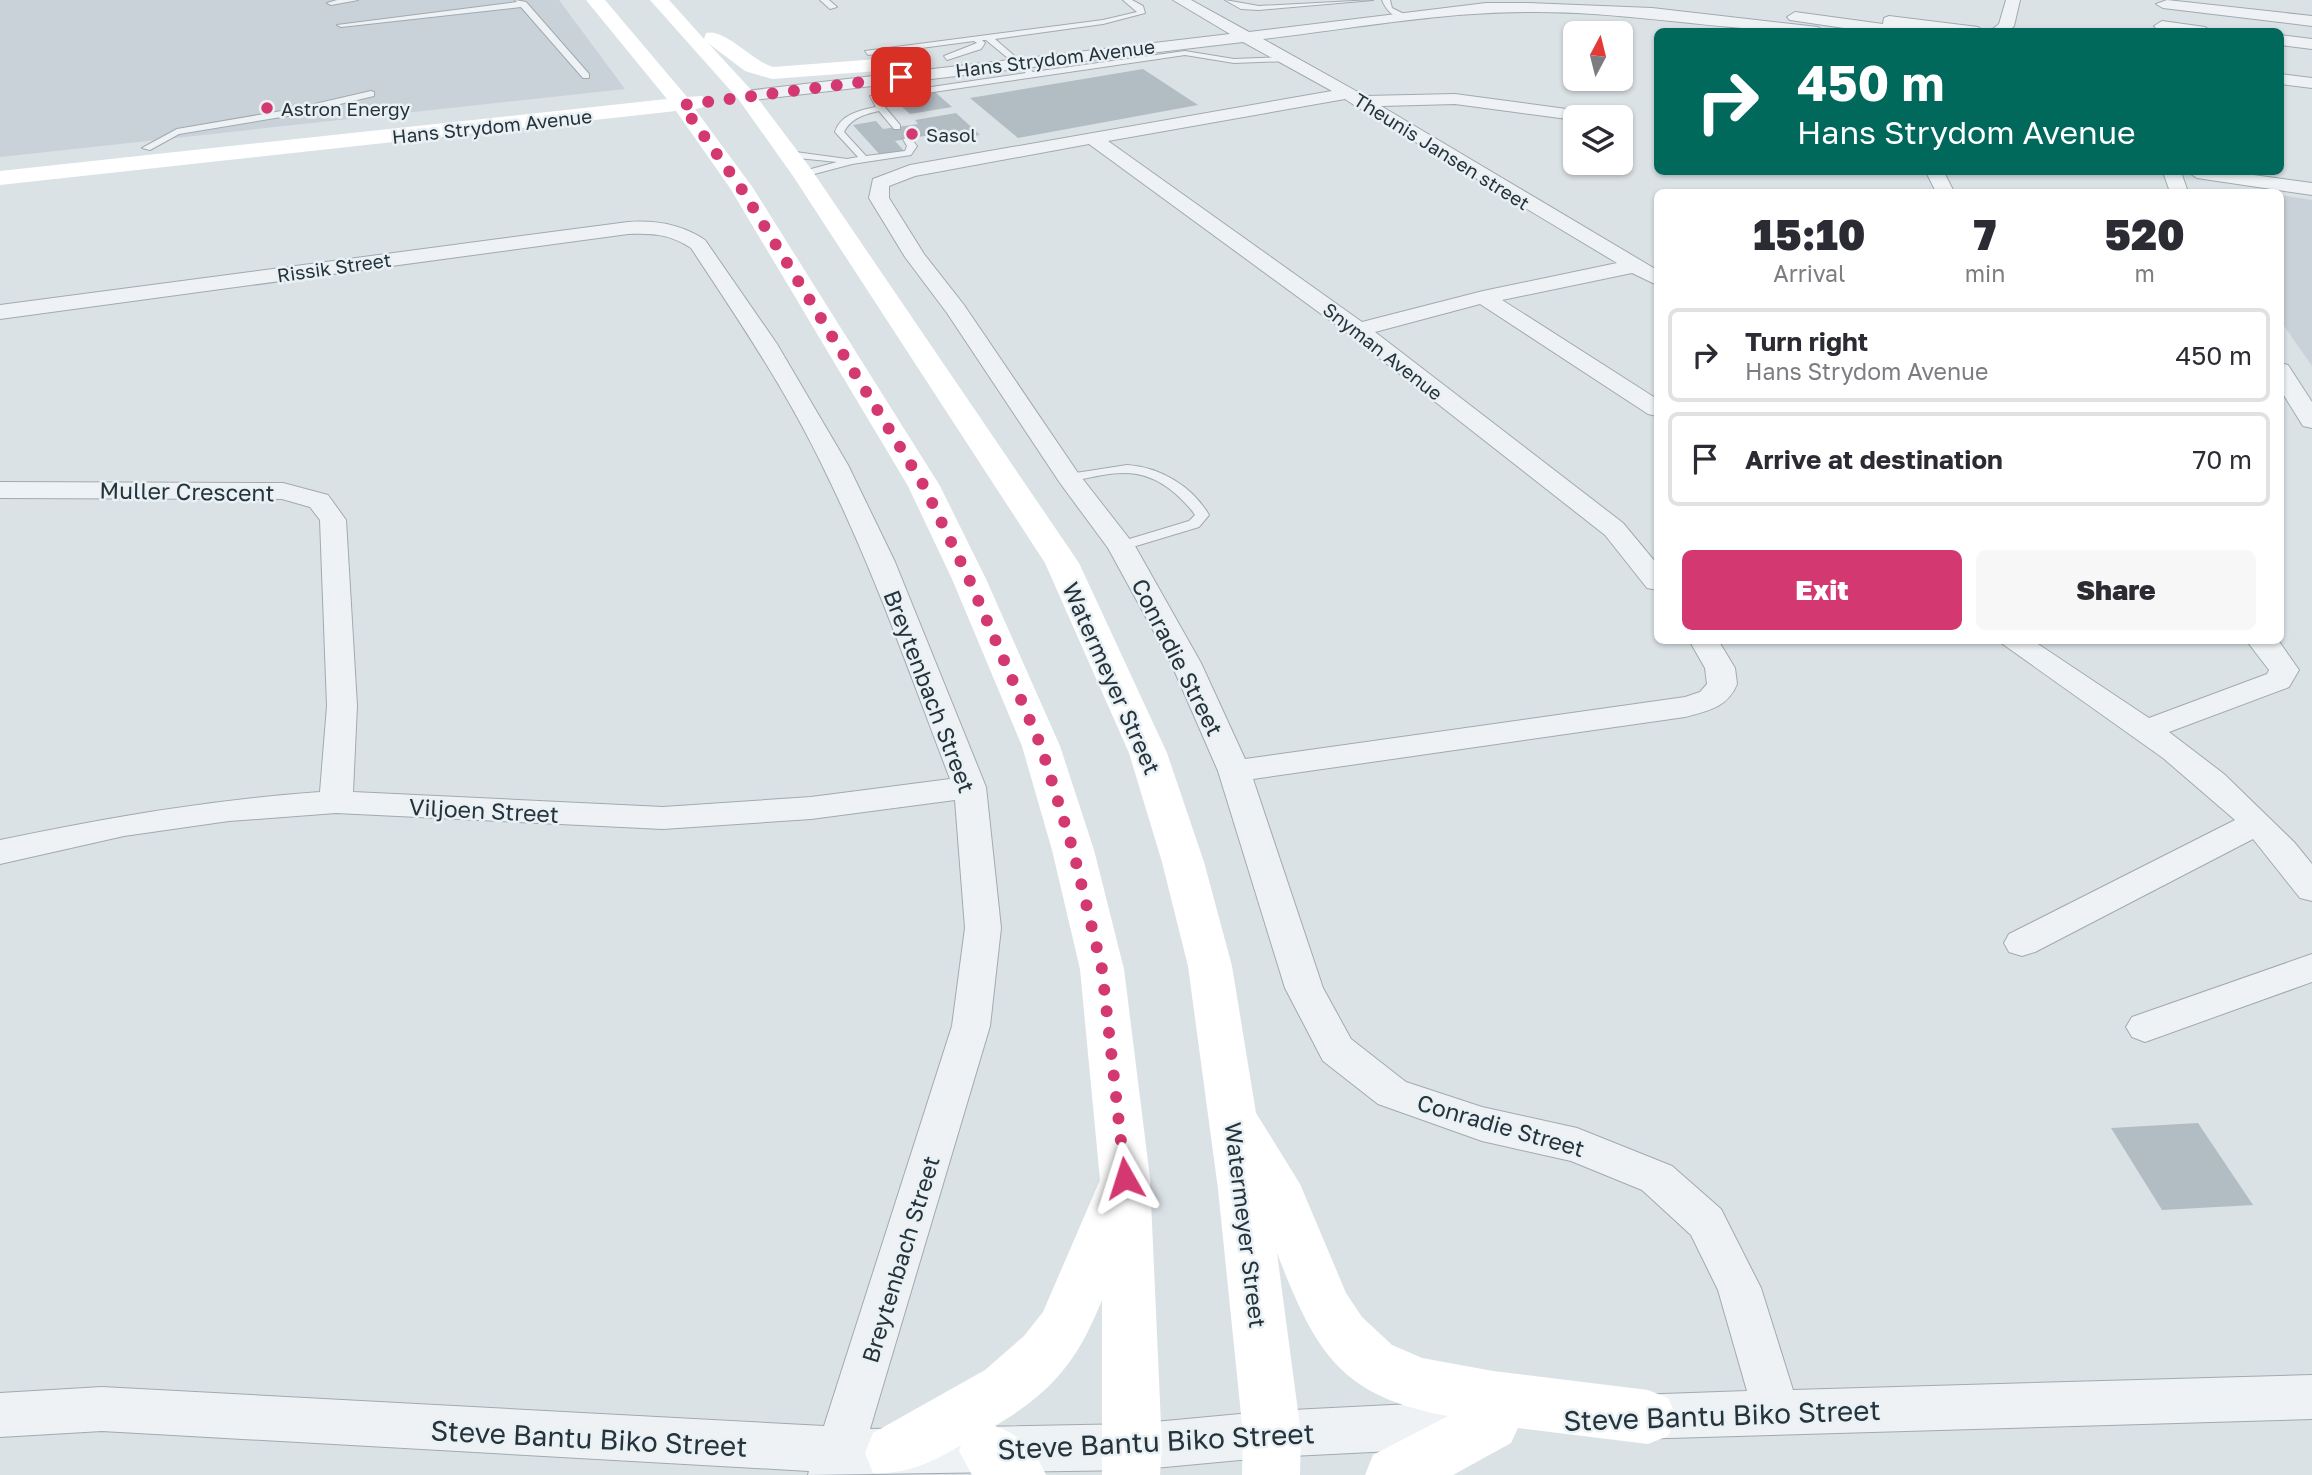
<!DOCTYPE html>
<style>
body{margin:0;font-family:"Golos Text",sans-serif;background:#f7f7f7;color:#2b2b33;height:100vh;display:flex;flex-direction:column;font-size:26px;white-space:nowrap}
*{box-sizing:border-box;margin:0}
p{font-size:23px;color:#7c7c81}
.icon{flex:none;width:38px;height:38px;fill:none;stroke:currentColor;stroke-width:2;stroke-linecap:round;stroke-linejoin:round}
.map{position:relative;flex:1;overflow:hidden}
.drawer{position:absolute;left:1654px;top:189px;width:630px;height:455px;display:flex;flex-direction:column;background:#fff;border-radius:10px;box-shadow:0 2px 5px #0004}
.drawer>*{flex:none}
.top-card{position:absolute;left:1654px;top:28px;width:630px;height:147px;border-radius:10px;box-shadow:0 2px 5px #0004;background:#00695c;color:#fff;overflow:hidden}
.needle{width:46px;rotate:7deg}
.controls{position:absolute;left:1563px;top:21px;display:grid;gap:14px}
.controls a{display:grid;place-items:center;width:70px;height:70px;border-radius:10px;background:#fff;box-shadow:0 2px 5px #0004;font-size:35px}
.pin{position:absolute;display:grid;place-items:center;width:60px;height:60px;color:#fff;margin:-30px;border-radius:14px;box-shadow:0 4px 10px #0006}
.me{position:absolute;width:77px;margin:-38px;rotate:354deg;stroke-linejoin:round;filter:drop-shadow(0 0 5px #0008)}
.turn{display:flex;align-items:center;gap:24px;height:147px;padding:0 28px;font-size:32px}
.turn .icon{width:91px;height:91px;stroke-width:2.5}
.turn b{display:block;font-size:49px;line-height:60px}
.eta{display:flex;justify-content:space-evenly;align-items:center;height:119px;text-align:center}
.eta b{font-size:42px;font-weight:800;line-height:49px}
.action{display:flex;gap:14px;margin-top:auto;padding:14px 28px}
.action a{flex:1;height:80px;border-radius:10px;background:#d43871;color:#fff;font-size:28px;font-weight:800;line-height:80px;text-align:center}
.action a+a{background:#f7f7f7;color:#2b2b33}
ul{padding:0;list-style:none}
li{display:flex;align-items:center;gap:21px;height:94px;margin:0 14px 10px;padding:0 14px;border:4px solid #e1e1e2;border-radius:10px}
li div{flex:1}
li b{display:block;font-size:26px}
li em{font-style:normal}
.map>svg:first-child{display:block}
</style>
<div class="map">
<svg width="2312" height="1475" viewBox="0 0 2312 1475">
<rect width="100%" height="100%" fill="#dbe2e6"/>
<path fill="#c9d2d8" d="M0 0H559L625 89 0 157Z
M2280 195 2312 200V366L2280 320Z"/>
<path fill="#b2bcc3" d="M1143 69 1198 105 1018 138 970 98Z
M935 92 952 107 910 114 893 99Z
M956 113 980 135 937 142 930 135 895 141 906 153 882 157 853 125 876 121 883 129 918 124 915 120Z
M2198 1123 2253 1205 2162 1210 2111 1128Z"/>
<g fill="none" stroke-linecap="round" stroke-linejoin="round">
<g stroke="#a1aab0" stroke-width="2">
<path id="lane" d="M358 0 331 5 327 3 337 0Z
M515 0 526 2 589 74V78H583L521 7 341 27 337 25 517 2Z
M820 0H829L837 7 830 9Z
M1123 0H1132L1143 6 1145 13 1103 24 995 39 1033 72 1185 51 1234 59 1288 57 1292 59 1288 61 1234 63 1185 55 879 100 900 125V129H894L879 111C865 114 851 118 844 132L866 156 905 151 907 146 903 139 910 137 917 146 911 155 852 164 803 177 800 176V172L837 162 788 157 783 154 788 151 847 159 858 157 835 132C840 115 860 110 876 107L870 96 1026 73 986 40H982L985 43 981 49 947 60 944 56 977 43 974 41 868 55 865 51 1103 20 1137 12Z
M1225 0 1259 6 1373 0 1259 10 1241 9Z
M1382 0H1390L1392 8 1406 15V19C1394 19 1386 10 1382 0Z
M371 91 374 92V96L293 115 179 134 150 150 142 148 177 129 293 109Z
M1127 465C1160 467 1192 486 1209 515L1199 527 1126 549H1116L1114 546 1116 543 1189 521 1195 515C1190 507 1183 501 1177 495 1141 463 1112 473 1069 482L1063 478 1069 474Z"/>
</g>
<g stroke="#a1aab0" stroke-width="2">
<path id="street" d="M1173 0H1191L1249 32 1486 3H1528L1652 8 1818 27 1825 32C1726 32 1628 11 1528 12 1439 12 1350 29 1263 39L1365 96 1455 94 1596 113 1599 117H1575V120L1455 104 1381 106 1657 270V285L1632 273 1502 300 1657 399V416L1648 414 1480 304 1375 332 1623 523 1657 564V590L1647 588 1605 535 1350 335 1089 144 915 176 889 186V198L924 254 964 305 1078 473 1135 546 1201 663 1245 759 1685 697 1700 692 1707 684 1705 668 1689 640H1718L1735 668 1737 684C1728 707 1708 711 1685 717L1253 779 1323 988 1351 1039 1406 1082 1482 1107 1577 1128 1672 1166 1721 1209 1761 1288 1793 1390 2312 1375V1419L1635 1439 1618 1433 1612 1417 1618 1401 1635 1395 1747 1391 1718 1290 1691 1235 1642 1190 1571 1161 1482 1141 1378 1104 1323 1061 1285 988 1218 771 1171 663 1108 548 1060 483 947 313 905 257 869 198 873 179 910 165 1332 91 1243 42 746 101 737 96 746 91 1230 34ZM1345 99 1354 105 1617 263 1483 291 1362 322 1108 141Z
M2006 0H2020L2014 26 2008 32H1989L1999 24Z
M2167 0 2312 16V26L2163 8 2156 4Z
M1795 12 1883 24 1884 18 1889 16 1978 27 1985 32 1916 29 1917 32H1871L1790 20 1787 17Z
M2162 21 2205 27 2212 32 2157 29 2154 26Z
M2280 35 2312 39V49L2280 45Z
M2280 74 2312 78V88L2280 84Z
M1926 172H1944L1954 192H1936Z
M2163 172H2181L2188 192H2170Z
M2188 172H2232L2312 183V195L2197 178Z
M628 222C656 220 681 224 705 240L777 344 848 465 895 562 986 787 1001 928 990 1026 870 1429 1133 1424 1272 1411 1471 1401 1488 1408 1494 1424 1488 1440 1471 1447 1272 1457 1133 1470 808 1475 809 1471 102 1431 0 1437V1393L102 1387 824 1426 952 1026 965 928 955 800 811 819 663 829 336 813 229 821 124 836 0 864V840C110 817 208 800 320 792L327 706 320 520 310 507 282 499 0 498V482L283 483 328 495 346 520 357 706 353 792 663 807 811 797 950 779C910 674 873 568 823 467 786 390 738 319 691 248 670 234 652 233 628 234L0 319V305Z
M2280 363 2288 365 2312 402V428L2303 426 2280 389Z
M1997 640H2032L2149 718 2267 674 2269 670 2246 640H2278L2299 670 2289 687 2169 732 2224 774 2294 842 2312 864V901L2300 898 2253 839 2035 952 2022 956 2009 952 2004 943 2009 934 2235 820 2163 758Z
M2312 954V982L2145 1042 2132 1037 2126 1027 2132 1017Z"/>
</g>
<use href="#lane" fill="#eef2f5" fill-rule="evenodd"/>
<use href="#street" fill="#eef2f5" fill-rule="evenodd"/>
<path fill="#fff" fill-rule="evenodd" d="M586 0H605L687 97 702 96 712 102 709 106 695 109 753 188 940 486 986 579 1060 746 1094 850 1124 969 1150 1178 1162 1447 1160 1475H1102V1300C1077 1362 1053 1391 995 1426 1020 1435 1036 1451 1046 1475H972L959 1451 961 1445C935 1461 906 1475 873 1473L865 1453 873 1433 985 1370 1024 1336 1043 1312 1100 1180 1080 969 1052 850 1022 746 952 579 908 486 730 188 676 111 0 185V171L667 99Z
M650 0H669L704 39 706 33C725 28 752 61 773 67L904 57 914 63 904 69 772 79 745 71 708 43 753 92 811 169 1079 563 1167 753 1204 862 1232 966 1256 1113 1300 1184 1346 1293 1362 1317 1392 1345 1422 1358 1493 1371 1648 1390 1668 1398 1677 1417 1668 1436 1648 1444 1518 1428 1511 1443 1453 1475H1365L1373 1455 1448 1416C1338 1396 1315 1350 1277 1253L1301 1434 1300 1475H1242L1243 1434 1218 1189 1188 966 1162 862 1129 753 1045 563 793 176 739 100Z"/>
</g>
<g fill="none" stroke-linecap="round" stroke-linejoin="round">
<path stroke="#d43871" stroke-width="12" stroke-dasharray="0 21.6" d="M901 77 682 105 741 188 924 486 969 579 1041 746 1073 850 1102 969 1125 1178"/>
</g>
<g fill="#d43871" stroke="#eaf1f4" stroke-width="2.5">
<circle cx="267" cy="108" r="7"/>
<circle cx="912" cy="134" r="7"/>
</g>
<g text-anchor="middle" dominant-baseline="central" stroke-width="5" stroke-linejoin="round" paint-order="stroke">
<g font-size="19" fill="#25333d" stroke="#eaf1f4">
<text transform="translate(1055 58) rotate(-7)">Hans Strydom Avenue</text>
<text transform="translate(492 126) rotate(-6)">Hans Strydom Avenue</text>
<text transform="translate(1442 151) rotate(32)">Theunis Jansen street</text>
<text transform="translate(334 267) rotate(-8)">Rissik Street</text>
<text transform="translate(1383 351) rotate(38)">Snyman Avenue</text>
</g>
<g font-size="19" fill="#25333d" stroke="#eaf1f4" text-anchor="start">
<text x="281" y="108">Astron Energy</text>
<text x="926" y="134">Sasol</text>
</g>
<g font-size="23" fill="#25333d" stroke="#eaf1f4">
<text transform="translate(187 491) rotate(1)">Muller Crescent</text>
<text transform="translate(1178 657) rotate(63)">Conradie Street</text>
<text transform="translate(1112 678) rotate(66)">Watermeyer Street</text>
<text transform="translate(930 691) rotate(69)">Breytenbach Street</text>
<text transform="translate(484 810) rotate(3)">Viljoen Street</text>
<text transform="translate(1501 1125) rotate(16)">Conradie Street</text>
<text transform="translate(1246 1225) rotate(83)">Watermeyer Street</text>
<text transform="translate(900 1259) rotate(-73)">Breytenbach Street</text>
</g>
<g font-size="28" fill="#25333d" stroke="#eaf1f4">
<text transform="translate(1722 1415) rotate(-2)">Steve Bantu Biko Street</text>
<text transform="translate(589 1438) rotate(3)">Steve Bantu Biko Street</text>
<text transform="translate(1156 1441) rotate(-3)">Steve Bantu Biko Street</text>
</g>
</g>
</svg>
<div class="controls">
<a><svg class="needle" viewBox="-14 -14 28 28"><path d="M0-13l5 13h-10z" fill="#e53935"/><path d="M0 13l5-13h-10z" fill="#7c7c81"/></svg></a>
<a><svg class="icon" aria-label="layers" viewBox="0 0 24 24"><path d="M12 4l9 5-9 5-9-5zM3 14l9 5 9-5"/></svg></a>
</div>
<div class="pin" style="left:901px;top:77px;background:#d93025"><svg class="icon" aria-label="arrive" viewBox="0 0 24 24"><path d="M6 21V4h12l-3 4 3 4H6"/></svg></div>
<svg class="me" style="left:1125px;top:1178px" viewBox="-20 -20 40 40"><path d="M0-17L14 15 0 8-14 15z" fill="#d43871" stroke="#fff" stroke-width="4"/></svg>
<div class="top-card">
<div class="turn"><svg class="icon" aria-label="right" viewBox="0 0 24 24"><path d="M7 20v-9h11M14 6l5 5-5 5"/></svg><div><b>450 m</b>Hans Strydom Avenue</div></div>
</div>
<section class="drawer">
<div class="eta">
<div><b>15:10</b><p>Arrival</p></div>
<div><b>7</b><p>min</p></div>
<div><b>520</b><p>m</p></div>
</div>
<ul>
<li><svg class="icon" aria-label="right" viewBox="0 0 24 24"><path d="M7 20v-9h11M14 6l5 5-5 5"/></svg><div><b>Turn right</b><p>Hans Strydom Avenue</p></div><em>450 m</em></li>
<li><svg class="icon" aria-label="arrive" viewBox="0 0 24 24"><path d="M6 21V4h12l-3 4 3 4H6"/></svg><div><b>Arrive at destination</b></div><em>70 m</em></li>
</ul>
<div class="action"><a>Exit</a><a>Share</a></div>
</section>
</div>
